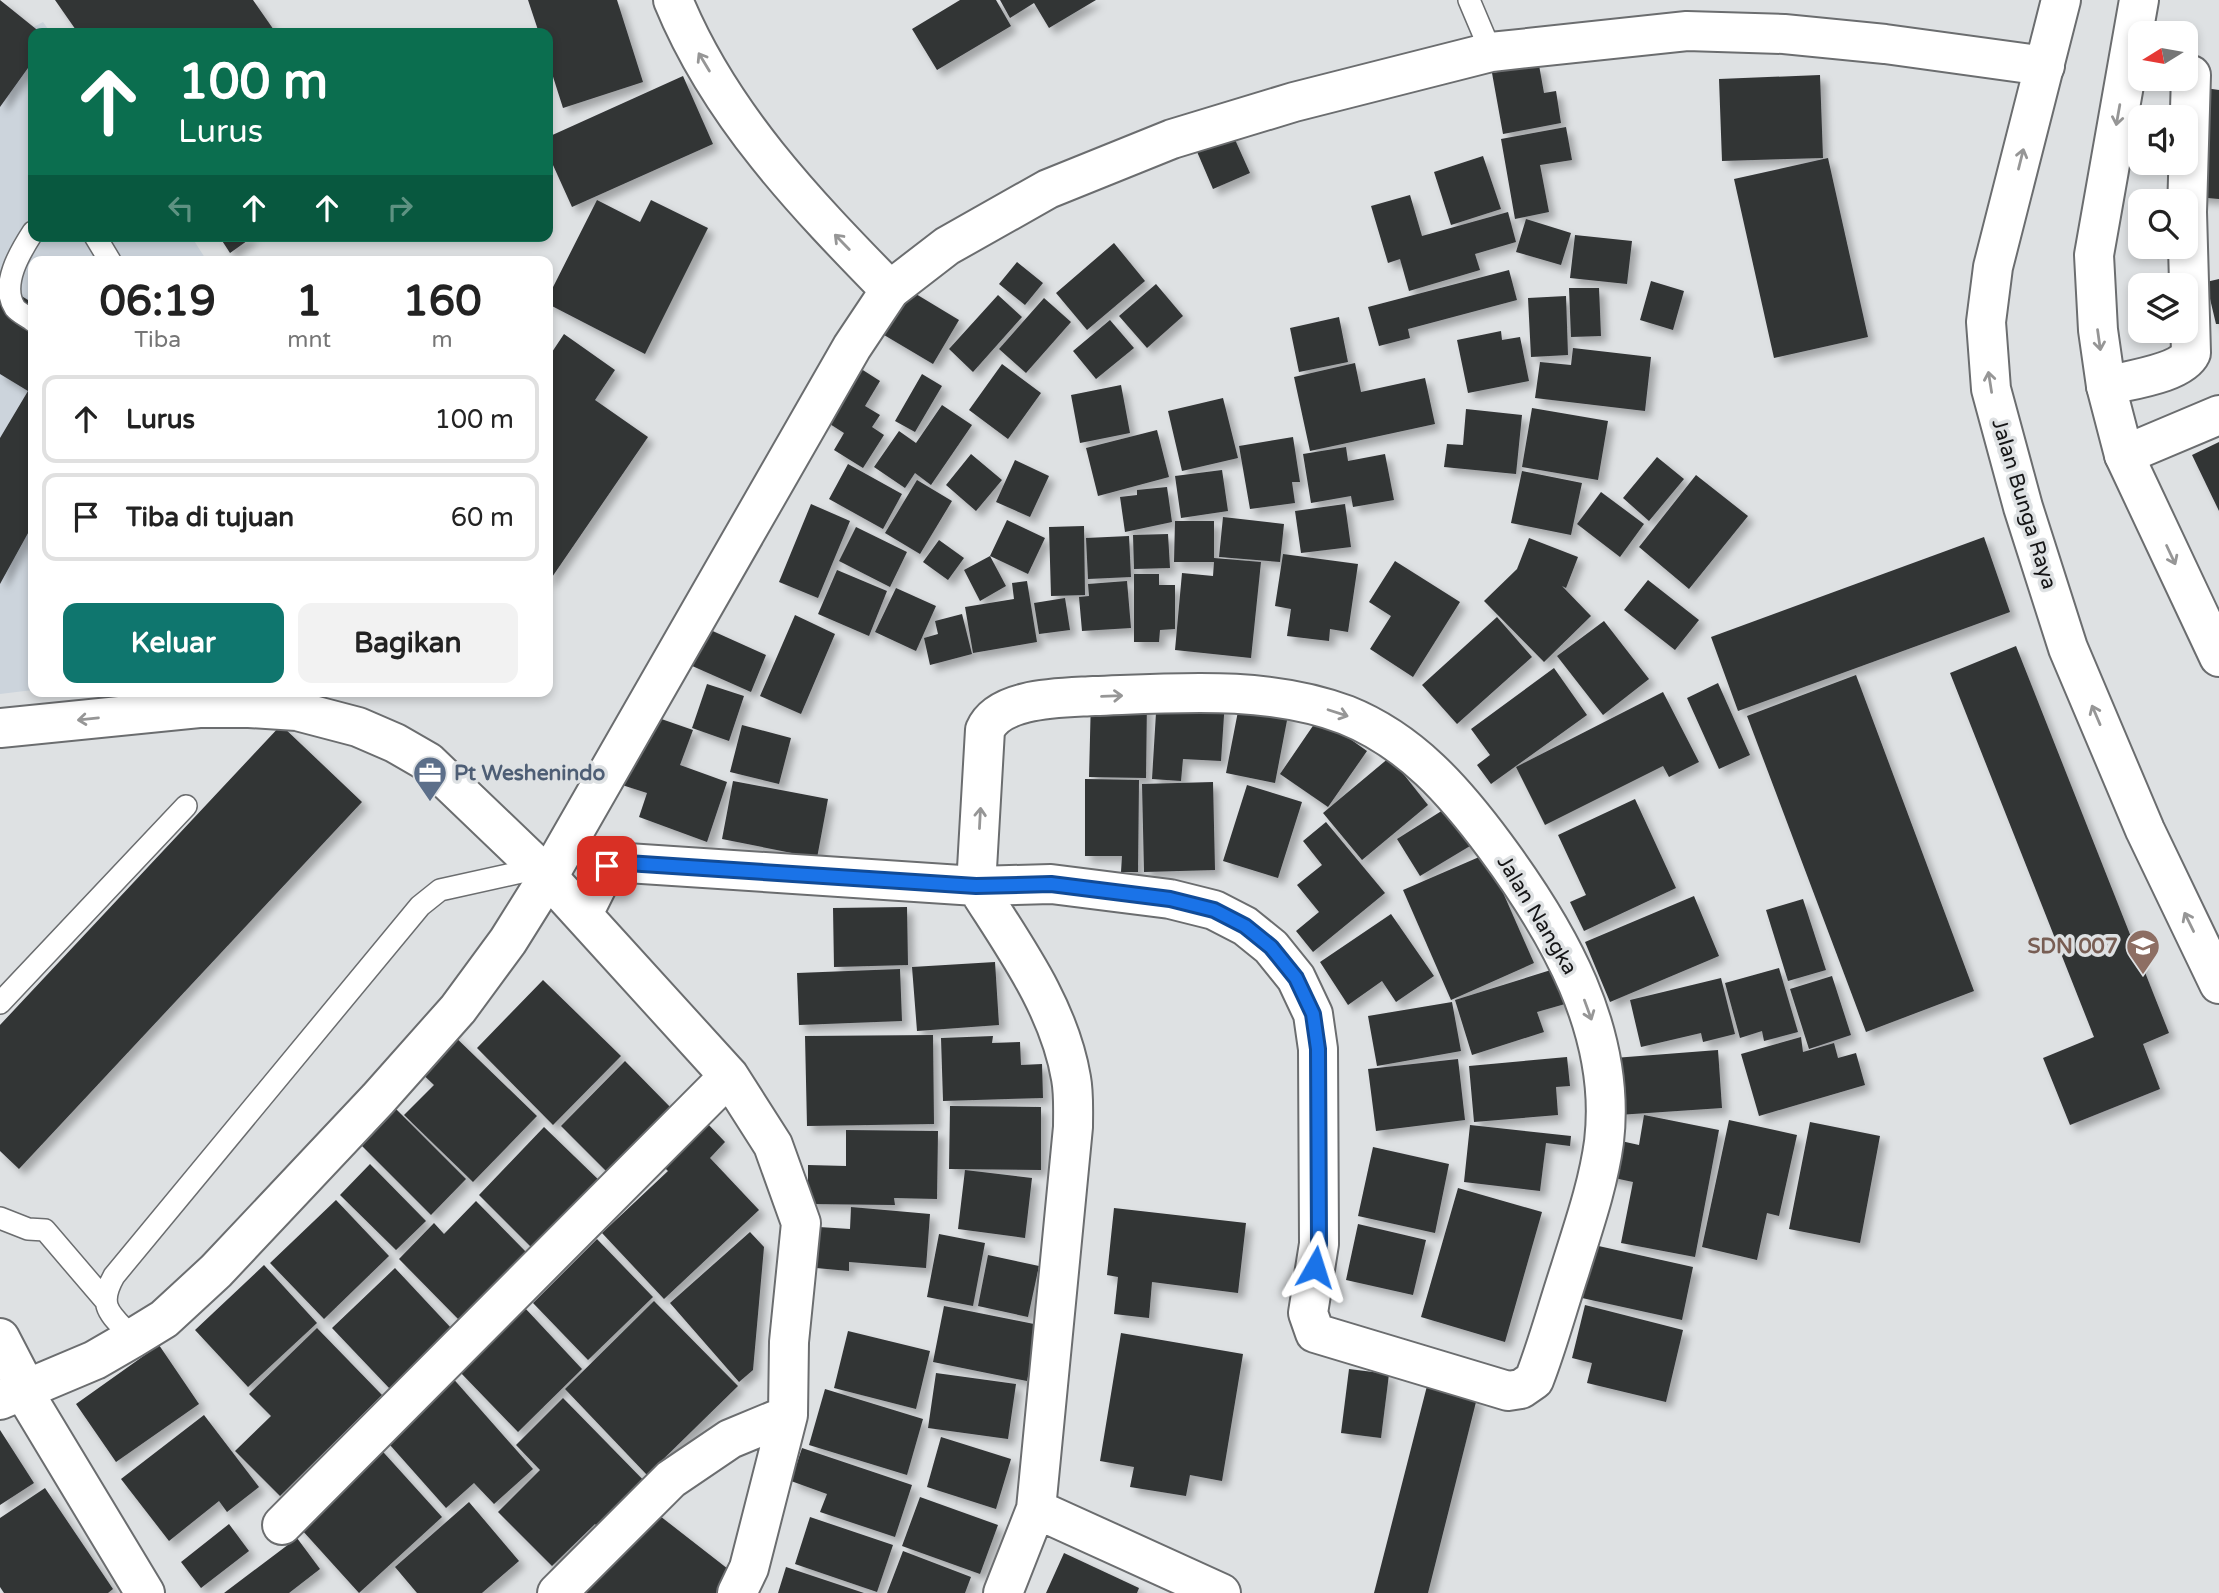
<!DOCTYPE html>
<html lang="id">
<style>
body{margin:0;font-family:"Varela Round",sans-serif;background:#f2f2f2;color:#222;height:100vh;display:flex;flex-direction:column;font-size:26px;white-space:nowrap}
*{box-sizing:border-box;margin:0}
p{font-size:23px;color:#767676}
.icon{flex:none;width:38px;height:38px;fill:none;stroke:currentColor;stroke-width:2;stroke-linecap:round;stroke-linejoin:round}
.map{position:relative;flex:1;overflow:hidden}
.details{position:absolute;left:28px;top:256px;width:525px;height:441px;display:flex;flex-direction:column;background:#fff;border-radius:14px;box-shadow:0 4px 10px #0003}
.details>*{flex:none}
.top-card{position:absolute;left:28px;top:28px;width:525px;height:214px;border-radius:14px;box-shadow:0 4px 10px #0003;background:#0b6e4f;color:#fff;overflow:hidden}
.needle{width:46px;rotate:259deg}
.controls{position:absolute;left:2128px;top:21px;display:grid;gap:14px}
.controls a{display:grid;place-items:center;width:70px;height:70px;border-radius:14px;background:#fff;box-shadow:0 4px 10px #0003;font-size:35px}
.pin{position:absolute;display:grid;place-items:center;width:60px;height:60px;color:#fff;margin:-30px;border-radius:14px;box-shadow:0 4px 10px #0006}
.me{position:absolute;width:77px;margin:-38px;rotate:6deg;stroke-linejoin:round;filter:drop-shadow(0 0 5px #0008)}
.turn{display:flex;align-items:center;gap:24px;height:147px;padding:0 35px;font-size:32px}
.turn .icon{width:91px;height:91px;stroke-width:2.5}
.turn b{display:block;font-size:49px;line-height:60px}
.lanes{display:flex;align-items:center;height:66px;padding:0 35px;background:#0003;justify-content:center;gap:35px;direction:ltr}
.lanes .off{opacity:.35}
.eta{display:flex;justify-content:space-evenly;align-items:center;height:119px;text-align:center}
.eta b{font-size:42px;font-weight:800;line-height:49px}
.action{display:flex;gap:14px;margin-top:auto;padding:14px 35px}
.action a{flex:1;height:80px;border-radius:14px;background:#0f766e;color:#fff;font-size:28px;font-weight:800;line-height:80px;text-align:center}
.action a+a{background:#f2f2f2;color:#222}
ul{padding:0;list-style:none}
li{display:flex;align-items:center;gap:21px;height:88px;margin:0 14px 10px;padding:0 21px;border:4px solid #e0e0e0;border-radius:14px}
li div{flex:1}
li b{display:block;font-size:26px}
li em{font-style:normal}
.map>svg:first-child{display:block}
</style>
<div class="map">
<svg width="2219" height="1593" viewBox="0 0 2219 1593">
<defs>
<filter id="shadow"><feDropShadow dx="6" dy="6" stdDeviation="3.5" flood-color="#0004"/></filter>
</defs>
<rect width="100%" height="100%" fill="#dee1e3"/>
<path fill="#ccd4dc" d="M43 22 51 33H33V236H191L207 261H33V690L0 694V45Z"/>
<path fill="#323436" filter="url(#shadow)" d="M0 0 41 33H33V61L0 107Z
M55 0H253L276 33H78Z
M528 0H617L643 82 563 108 548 61V33H539Z
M960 0H996L1011 26 937 70 912 29Z
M1000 0H1096L1049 28 1034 3 1010 18Z
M1539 65 1544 93 1556 91 1561 123 1503 134 1492 73Z
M1820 75 1823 158 1722 161 1719 79Z
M683 76 713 144 572 207 548 154V137Z
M2205 88 2219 90V199L2196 197Z
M1228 124 1250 173 1213 189 1192 140Z
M1566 127 1572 160 1540 165 1549 212 1515 219 1501 139Z
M1483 156 1501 209 1451 225 1434 172Z
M1828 158 1868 337 1774 358 1734 179Z
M1410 195 1422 236 1508 212 1516 242 1475 254 1480 270 1409 291 1400 259 1388 263 1371 206Z
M597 200 640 222 651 200 708 228 645 354 548 304V297Z
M1526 219 1571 233 1561 265 1516 252Z
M1575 235 1632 241 1627 284 1570 278Z
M219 236H254L230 253Z
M1114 243 1145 281 1087 330 1056 293Z
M1017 262 1043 283 1025 305 999 284Z
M1509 270 1517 300 1408 329 1410 338 1379 346 1368 307Z
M2219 279V324H2216L2206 282Z
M1651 281 1684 291 1673 330 1640 320Z
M0 283 33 303V524L0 584V438L28 391 0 374Z
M1156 284 1183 316 1147 348 1119 316Z
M906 288 959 320 933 364 879 332Z
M1569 288H1599L1601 336 1571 337Z
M998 295 1022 317 973 372 949 349Z
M1566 296 1568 355 1531 357 1528 298Z
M1044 298 1071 322 1026 373 999 349Z
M1339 317 1348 362 1299 372 1290 328Z
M1110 320 1134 348 1096 379 1073 351Z
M1501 331 1502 340 1520 337 1529 381 1468 393 1457 340Z
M564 334 615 370 595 400 648 437 548 583V358Z
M1573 348 1651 357 1645 411 1535 398 1540 362 1571 365Z
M1355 363 1361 392 1425 378 1435 424 1310 451 1294 377Z
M1002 364 1041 393 1008 439 969 410Z
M855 365 880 381 865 406 880 415 872 427 884 435 863 468 834 450 844 433 822 419Z
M922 374 942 386 915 432 895 421Z
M1121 385 1130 433 1080 443 1071 395Z
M1223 398 1238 458 1182 471 1168 411Z
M942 405 972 425 931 485 915 473 905 488 874 467 899 431 916 443Z
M1532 408 1608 421 1598 480 1522 467Z
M1466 409 1522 415 1516 474 1444 467 1447 444 1463 445Z
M1157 430 1169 477 1098 496 1086 448Z
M1293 437 1300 482H1292L1295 503 1250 509 1239 446Z
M2219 442V511L2192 455Z
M1346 447 1348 461 1385 454 1394 500 1353 507 1351 496 1311 503 1303 454Z
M971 454 1002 480 976 511 946 485Z
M1657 457 1684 479 1649 521 1623 498Z
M1015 460 1049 476 1030 517 996 502Z
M848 464 902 494 883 529 829 499Z
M1222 470 1228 511 1181 518 1175 476Z
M1522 471 1582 483 1571 535 1511 523Z
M1696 475 1748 516 1689 589 1639 547Z
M917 480 952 501 920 554 885 533Z
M1167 487 1172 522 1125 532 1120 497 1137 495V490Z
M1601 492 1644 524 1620 557 1577 524Z
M811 504 850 521 818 598 779 582Z
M1345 504 1351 547 1301 553 1295 511Z
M1223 517 1284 524 1280 562 1219 557Z
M1007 520 1045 538 1028 574 990 556Z
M1175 521H1214V558L1261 562 1251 658 1175 650 1182 573 1213 576 1214 562H1174Z
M1084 526 1085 595 1051 596 1049 527Z
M856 527 907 552 890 587 839 561Z
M1168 534 1170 568 1134 569 1133 535Z
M1129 536 1131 577 1088 579 1086 538Z
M1984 537 2010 612 1738 711 1711 637Z
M1529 538 1578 557 1566 588 1562 586 1591 616 1544 662 1484 601 1517 569Z
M939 540 964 558 948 580 923 562Z
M1283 554 1358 564 1348 632 1330 629 1329 641 1287 636 1291 609 1275 606Z
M990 556 1006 586 980 601 964 570Z
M1395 561 1460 602 1413 677 1370 649 1391 616 1369 602Z
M837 570 887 591 869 636 818 614Z
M1134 574H1159V585H1175V629L1160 630 1159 642H1134Z
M1648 580 1699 620 1675 650 1624 610Z
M1027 581 1037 642 973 653 965 607 1014 599 1012 583Z
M1127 581 1131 628 1082 631 1079 597 1089 596 1088 584Z
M896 588 936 606 916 651 875 632Z
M1065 598 1070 630 1039 634 1034 603Z
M962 614 972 654 930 665 924 638 938 634 935 621Z
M795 615 835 634 801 714 760 696Z
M1497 617 1532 657 1457 724 1422 685Z
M1604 621 1649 679 1603 715 1557 656Z
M706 628 766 655 751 692 690 665Z
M2016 646 2169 1033 2143 1044 2160 1089 2070 1125 2043 1058 2094 1037 1950 673Z
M1554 668 1587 715 1491 784 1477 765 1490 755 1471 729Z
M1856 675 1974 991 1866 1032 1747 716Z
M1718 683 1750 755 1719 769 1687 698Z
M707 684 744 696 729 741 692 728Z
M1663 692 1699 762 1669 777 1663 766 1545 825 1516 767Z
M1157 696 1225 700 1221 761 1183 759 1181 781 1152 779Z
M1091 698 1147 700 1146 778 1089 777Z
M1240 701 1289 710 1275 783 1226 773Z
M647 714 693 730 680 765 727 782 707 842 639 817 647 793 622 785Z
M1319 717 1367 751 1328 807 1280 774Z
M281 725 362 802 19 1169 0 1151V1025Z
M742 725 791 738 779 784 730 772Z
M1390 757 1428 805 1362 860 1323 813Z
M1085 779 1139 780 1138 872H1121L1122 856H1085Z
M733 781 828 799 817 858 722 839Z
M1213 782 1215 870 1144 872 1142 784Z
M1247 785 1302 802 1278 878 1223 861Z
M1635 799 1676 888 1584 931 1570 902 1586 895 1558 835Z
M1451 805 1475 843 1420 876 1397 839Z
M1326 822 1385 893 1313 952 1296 931 1319 912 1297 885 1322 865 1303 841Z
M1486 854 1534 963 1451 1000 1403 890Z
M1694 896 1719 956 1610 1002 1585 942Z
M1803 899 1826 970 1788 981 1766 910Z
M907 907 908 965 834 967 833 908Z
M1391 914 1434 976 1396 1002 1382 981 1348 1005 1320 962Z
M995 962 999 1025 917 1031 912 967Z
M1779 968 1798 1032 1764 1041 1762 1031 1740 1038 1725 983Z
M900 969 902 1021 799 1025 797 973Z
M1554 969 1565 1004 1537 1012 1544 1032 1472 1055 1455 1000Z
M1832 976 1851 1035 1809 1049 1790 989Z
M1721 978 1735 1034 1703 1042 1701 1033 1641 1047 1630 1000Z
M543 980 621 1056 553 1125 477 1048Z
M1452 1002 1461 1051 1377 1066 1368 1016Z
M448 1030 537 1116 473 1182 404 1115 434 1085 414 1066Z
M933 1035 934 1124 807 1126 805 1036Z
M993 1036 992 1043 1020 1042 1021 1065 1042 1064 1043 1098 943 1101 941 1038Z
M1801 1037 1803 1052 1834 1043 1838 1058 1856 1053 1865 1085 1759 1116 1741 1054Z
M1718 1050 1722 1108 1618 1115 1614 1058Z
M1567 1057 1570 1086 1556 1087 1558 1115 1474 1122 1469 1066Z
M1458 1059 1465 1120 1376 1131 1368 1069Z
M625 1061 675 1112 611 1176 561 1126Z
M950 1106 1041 1107V1170L949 1169Z
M396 1109 466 1179 431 1215 361 1145Z
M1644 1115 1719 1130 1695 1257 1621 1243 1633 1182 1605 1176 1612 1139 1639 1145Z
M1729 1120 1797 1135 1779 1216 1767 1213 1757 1260 1702 1247Z
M1810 1122 1880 1136 1860 1243 1789 1229Z
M707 1123 725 1142 710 1158 759 1210 664 1299 602 1233 668 1171 662 1165Z
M1470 1125 1571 1136 1570 1146 1546 1143 1540 1191 1464 1182Z
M544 1127 604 1185 537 1253 479 1195Z
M846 1130 938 1131 937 1199 894 1198 895 1205 808 1204V1165L846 1166Z
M1373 1147 1449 1164 1435 1233 1358 1216Z
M370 1164 426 1221 396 1250 340 1195Z
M965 1170 1032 1178 1025 1238 958 1229Z
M1458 1188 1542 1212 1505 1342 1421 1317Z
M336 1200 389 1256 324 1319 270 1263Z
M476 1201 527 1253 460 1321 399 1259 434 1223 444 1234Z
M851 1207 930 1214 926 1268 849 1262V1271L816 1268 819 1227 850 1229Z
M1114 1208 1246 1223 1238 1293 1152 1282 1149 1318 1114 1314 1118 1277 1107 1275Z
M1358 1224 1426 1240 1413 1295 1346 1280Z
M750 1232 764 1247 753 1370 739 1382 670 1303Z
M939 1234 985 1243 973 1306 927 1297Z
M597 1239 653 1297 588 1360 533 1303Z
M1594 1245 1693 1267 1682 1320 1582 1298Z
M988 1255 1039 1266 1028 1317 978 1306Z
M264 1265 317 1323 248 1387 195 1330Z
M395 1268 452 1329 390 1389 332 1328Z
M654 1301 738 1386 647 1475 565 1389Z
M1585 1305 1683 1330 1666 1402 1587 1383 1592 1363 1572 1358Z
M944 1306 1039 1325 1027 1381 933 1362Z
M525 1308 582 1369 518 1432 459 1371Z
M317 1328 382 1395 280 1496 235 1451 271 1416 249 1394Z
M848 1331 930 1351 916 1409 834 1388Z
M1121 1333 1243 1354 1222 1481 1190 1475 1186 1496 1130 1487 1134 1467 1100 1461Z
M159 1345 199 1404 116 1462 76 1404Z
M1349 1369 1389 1374 1381 1438 1341 1433Z
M936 1373 1016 1384 1008 1439 928 1428Z
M450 1375 533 1469 494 1504 474 1483 446 1508 382 1436Z
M1427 1386 1477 1398 1428 1593H1374Z
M825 1389 923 1419 907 1475 809 1445Z
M563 1398 655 1492 609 1538 595 1524 552 1566 498 1512 540 1470 516 1445Z
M204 1415 259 1487 227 1512 219 1501 169 1541 121 1479Z
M0 1430 34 1483 0 1505Z
M941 1437 1011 1459 996 1509 927 1487Z
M375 1443 442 1517 359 1593 292 1519Z
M802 1448 912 1485 895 1537 820 1512 827 1494 791 1481Z
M45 1488 113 1589 108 1593H4L0 1587V1518Z
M920 1497 998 1525 980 1574 902 1546Z
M469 1502 519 1561 482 1593H417L395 1567Z
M651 1509 728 1569 721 1593H586Z
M810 1517 893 1545 877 1592 795 1564Z
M229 1524 249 1551 201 1588 181 1562Z
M297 1538 320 1569 289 1593H224Z
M903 1551 971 1577 965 1593H887Z
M1064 1553 1139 1588 1137 1593H1046Z
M786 1567 864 1593H778Z"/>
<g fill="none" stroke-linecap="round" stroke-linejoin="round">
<g stroke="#6b6d6f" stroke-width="24">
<path id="lane" d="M1469 0 1491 52
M33 232C20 252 0 285 15 308 19 313 28 317 33 321
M95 236 110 261
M130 691 156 712
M0 1003 186 806
M0 1218 28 1229 45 1230 104 1299
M133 1338C112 1315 96 1308 114 1276L420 906 440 890 539 868"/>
</g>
<g stroke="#6b6d6f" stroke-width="42">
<path id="street" d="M673 0C720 115 805 203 890 290
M2106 386C2128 380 2181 374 2191 353L2187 212 2191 75
M2124 455 2219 415
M0 728 199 708H249L297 711 358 727 395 743 428 762 548 877 729 1076 773 1145 801 1223 789 1342 788 1415 749 1568 737 1593
M976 886C1014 946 1059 1007 1071 1078 1074 1094 1073 1111 1073 1127L1036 1509 1003 1593
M583 914 607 866 627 863 976 886 1051 884 1170 899 1214 910 1245 926 1271 947 1296 978 1313 1014 1318 1049 1319 1244 1308 1313 1315 1333 1508 1391 1521 1389 1534 1380C1548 1344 1558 1306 1570 1270 1583 1228 1598 1186 1604 1142 1617 1032 1558 931 1495 846 1455 792 1411 741 1346 715 1268 685 1176 693 1094 696 1062 698 999 697 985 730L976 886
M0 1338 27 1390 31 1404 145 1593
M1036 1509 1221 1593
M282 1525 729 1076
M557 1593 671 1479 730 1439 788 1415"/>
</g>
<g stroke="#6b6d6f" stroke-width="42">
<path id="secondary" d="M0 1400 95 1360 133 1338 164 1319 216 1271 378 1099 458 1009 508 941 548 877 852 347 890 290 947 246 1048 189 1172 139 1294 102 1491 52 1687 31 1784 34 1885 44 2045 66"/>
</g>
<g stroke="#6b6d6f" stroke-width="42">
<path id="primary" d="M2061 0 1993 267 1986 322 1991 389 2023 507 2068 648 2145 830 2219 984
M2139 0 2094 255 2098 330 2106 386 2124 455 2219 657"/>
</g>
<use href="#lane" stroke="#fff" stroke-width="21"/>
<use href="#street" stroke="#fff" stroke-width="38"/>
<use href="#secondary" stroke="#fff" stroke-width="38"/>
<use href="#primary" stroke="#fff" stroke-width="38"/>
</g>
<defs><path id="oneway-shaft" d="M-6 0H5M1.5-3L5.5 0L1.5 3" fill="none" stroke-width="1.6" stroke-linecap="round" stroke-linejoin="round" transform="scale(1.75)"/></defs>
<g stroke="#969696">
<use href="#oneway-shaft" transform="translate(704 62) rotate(-121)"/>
<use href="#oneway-shaft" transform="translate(2118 115) rotate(100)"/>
<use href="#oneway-shaft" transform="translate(2021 159) rotate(-76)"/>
<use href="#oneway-shaft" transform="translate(842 242) rotate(-134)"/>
<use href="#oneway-shaft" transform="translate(2099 340) rotate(82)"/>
<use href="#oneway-shaft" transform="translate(1990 382) rotate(-99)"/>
<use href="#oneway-shaft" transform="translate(2171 555) rotate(65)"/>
<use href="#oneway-shaft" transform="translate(1112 696) rotate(-2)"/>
<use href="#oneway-shaft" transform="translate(1338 713) rotate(18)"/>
<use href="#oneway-shaft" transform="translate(2096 715) rotate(-113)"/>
<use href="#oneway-shaft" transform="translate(88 719) rotate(174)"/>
<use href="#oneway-shaft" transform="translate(980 818) rotate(-87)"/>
<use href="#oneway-shaft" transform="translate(2189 922) rotate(-116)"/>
<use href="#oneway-shaft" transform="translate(1588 1010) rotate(70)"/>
</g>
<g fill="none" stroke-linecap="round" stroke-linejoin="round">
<g stroke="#114b97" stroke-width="18">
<path id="route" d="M607 866 627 863 976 886 1051 884 1170 899 1214 910 1245 926 1271 947 1296 978 1313 1014 1318 1049 1319 1244 1315 1267"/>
</g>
<use href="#route" stroke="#1a73e8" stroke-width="12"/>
</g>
<defs>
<g id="office-pin" transform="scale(1.75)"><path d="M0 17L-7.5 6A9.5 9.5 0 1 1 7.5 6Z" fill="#5c6f8a" stroke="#dee1e3"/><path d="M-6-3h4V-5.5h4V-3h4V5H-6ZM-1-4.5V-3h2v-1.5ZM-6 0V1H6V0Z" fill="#fff"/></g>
<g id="school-pin" transform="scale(1.75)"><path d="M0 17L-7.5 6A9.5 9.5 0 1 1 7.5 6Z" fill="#8d6e63" stroke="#dee1e3"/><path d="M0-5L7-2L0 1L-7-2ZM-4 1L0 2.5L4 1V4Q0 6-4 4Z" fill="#fff"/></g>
</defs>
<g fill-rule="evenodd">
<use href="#office-pin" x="430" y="773"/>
<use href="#school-pin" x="2143" y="946"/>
</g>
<g text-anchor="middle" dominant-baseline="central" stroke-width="7" stroke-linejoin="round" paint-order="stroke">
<g font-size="21" fill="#151516" stroke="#dee1e3">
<text transform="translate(2024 504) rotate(73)">Jalan Bunga Raya</text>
<text transform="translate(1537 915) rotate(59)">Jalan Nangka</text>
</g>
<g font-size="21" font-weight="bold" fill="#4e5e75" stroke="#dee1e3" text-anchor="start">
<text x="454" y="773">Pt Weshenindo</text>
</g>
<g font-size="21" font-weight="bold" fill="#785e54" stroke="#dee1e3" text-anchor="end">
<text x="2118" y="946">SDN 007</text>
</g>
</g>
</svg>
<div class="controls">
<a><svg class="needle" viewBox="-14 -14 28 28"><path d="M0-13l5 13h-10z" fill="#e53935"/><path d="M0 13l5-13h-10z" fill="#767676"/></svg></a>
<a><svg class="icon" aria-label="sound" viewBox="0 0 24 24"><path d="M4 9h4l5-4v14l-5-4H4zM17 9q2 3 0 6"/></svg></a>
<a><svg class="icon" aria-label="search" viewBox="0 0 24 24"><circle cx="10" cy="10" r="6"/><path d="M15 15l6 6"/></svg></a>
<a><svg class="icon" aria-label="layers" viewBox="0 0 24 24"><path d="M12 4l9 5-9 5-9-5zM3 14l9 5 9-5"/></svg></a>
</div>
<div class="pin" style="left:607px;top:866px;background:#d93025"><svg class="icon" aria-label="arrive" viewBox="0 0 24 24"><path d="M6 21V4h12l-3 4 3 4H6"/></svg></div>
<svg class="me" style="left:1315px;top:1267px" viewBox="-20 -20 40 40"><path d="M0-17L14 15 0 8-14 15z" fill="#1a73e8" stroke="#fff" stroke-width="4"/></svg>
<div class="top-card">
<div class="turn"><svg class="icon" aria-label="ahead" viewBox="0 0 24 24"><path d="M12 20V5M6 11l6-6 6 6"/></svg><div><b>100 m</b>Lurus</div></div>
<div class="lanes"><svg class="icon off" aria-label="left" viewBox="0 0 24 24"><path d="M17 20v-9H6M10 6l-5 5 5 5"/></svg><svg class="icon" aria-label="ahead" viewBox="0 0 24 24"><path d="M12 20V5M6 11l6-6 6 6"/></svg><svg class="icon" aria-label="ahead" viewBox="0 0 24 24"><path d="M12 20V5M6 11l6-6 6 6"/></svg><svg class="icon off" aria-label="right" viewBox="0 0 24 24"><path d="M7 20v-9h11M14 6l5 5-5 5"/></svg></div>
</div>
<section class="details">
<div class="eta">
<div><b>06:19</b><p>Tiba</p></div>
<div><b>1</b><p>mnt</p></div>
<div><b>160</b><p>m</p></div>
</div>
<ul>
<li><svg class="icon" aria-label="ahead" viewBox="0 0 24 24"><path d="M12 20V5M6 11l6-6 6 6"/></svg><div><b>Lurus</b></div><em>100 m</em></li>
<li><svg class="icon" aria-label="arrive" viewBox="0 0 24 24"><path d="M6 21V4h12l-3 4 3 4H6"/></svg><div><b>Tiba di tujuan</b></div><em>60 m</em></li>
</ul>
<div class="action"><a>Keluar</a><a>Bagikan</a></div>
</section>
</div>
